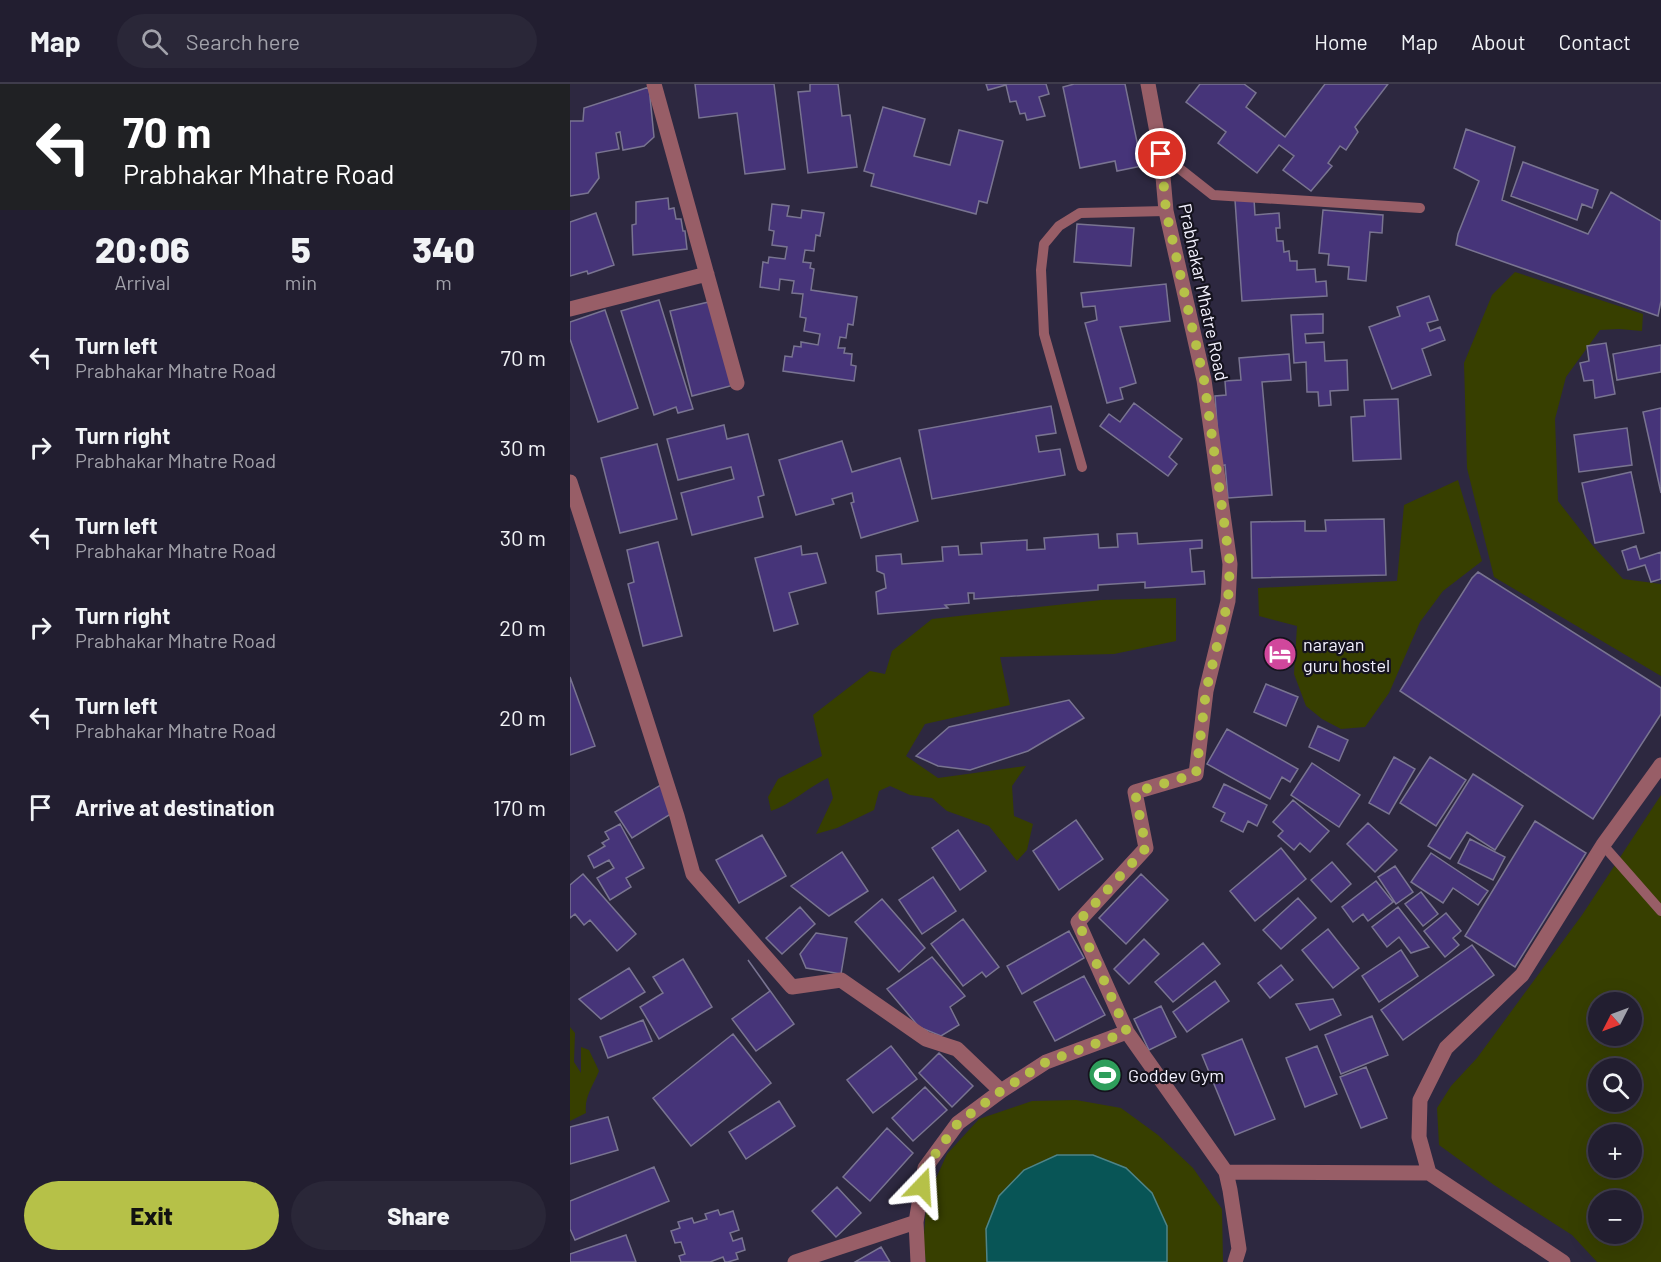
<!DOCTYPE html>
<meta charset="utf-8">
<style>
body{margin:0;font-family:Barlow,sans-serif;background:#2a2738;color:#f1f3f6;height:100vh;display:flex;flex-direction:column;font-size:22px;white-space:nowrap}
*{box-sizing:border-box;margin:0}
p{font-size:20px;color:#a2a2ab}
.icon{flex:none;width:33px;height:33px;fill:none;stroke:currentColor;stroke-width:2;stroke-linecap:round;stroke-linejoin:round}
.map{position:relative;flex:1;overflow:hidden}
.side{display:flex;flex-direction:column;background:#221e30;width:570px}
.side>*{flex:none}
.guide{background:#202124;color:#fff;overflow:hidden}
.needle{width:39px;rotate:228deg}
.fabs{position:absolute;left:1018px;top:908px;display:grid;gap:12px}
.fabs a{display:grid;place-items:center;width:54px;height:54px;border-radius:50%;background:#221e30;box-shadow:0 6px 24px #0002,0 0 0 2px #3f3c4c;font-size:30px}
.pin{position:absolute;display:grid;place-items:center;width:51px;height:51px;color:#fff;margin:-26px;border:3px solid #fff;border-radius:50%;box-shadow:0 2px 6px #0007}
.me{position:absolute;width:66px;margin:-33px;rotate:20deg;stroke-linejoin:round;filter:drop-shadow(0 0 4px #0008)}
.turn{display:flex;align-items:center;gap:21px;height:126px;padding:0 24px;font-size:27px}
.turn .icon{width:78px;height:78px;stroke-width:2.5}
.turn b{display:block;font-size:42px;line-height:51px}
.eta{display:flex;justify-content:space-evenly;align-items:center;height:102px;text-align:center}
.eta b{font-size:36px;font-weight:800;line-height:42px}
.primary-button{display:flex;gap:12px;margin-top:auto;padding:12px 24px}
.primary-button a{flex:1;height:69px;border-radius:36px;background:#b6c148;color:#111;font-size:24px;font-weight:800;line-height:69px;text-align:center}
.primary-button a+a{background:#2a2738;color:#f1f3f6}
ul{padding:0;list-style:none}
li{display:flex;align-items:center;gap:18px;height:90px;padding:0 24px}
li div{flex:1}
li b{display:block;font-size:22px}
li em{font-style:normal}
header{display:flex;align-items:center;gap:36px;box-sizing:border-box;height:84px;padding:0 30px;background:#221e30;border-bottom:2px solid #3f3c4c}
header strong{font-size:28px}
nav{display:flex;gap:33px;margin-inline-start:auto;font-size:21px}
.search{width:420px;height:54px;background:#2a2738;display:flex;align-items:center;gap:15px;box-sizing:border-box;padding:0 21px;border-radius:33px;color:#a2a2ab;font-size:22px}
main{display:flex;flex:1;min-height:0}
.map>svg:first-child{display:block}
</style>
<header>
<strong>Map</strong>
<div class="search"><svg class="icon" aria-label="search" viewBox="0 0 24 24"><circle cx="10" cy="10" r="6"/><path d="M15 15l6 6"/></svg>Search here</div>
<nav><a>Home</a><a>Map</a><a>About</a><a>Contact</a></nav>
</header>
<main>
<section class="side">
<div class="guide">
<div class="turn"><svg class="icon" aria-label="left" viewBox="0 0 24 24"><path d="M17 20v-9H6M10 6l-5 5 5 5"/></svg><div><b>70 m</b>Prabhakar Mhatre Road</div></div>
</div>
<div class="eta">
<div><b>20:06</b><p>Arrival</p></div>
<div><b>5</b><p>min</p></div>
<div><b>340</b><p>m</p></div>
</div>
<ul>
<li><svg class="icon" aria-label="left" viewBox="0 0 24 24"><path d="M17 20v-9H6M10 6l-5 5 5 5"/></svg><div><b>Turn left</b><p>Prabhakar Mhatre Road</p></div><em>70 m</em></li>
<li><svg class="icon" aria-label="right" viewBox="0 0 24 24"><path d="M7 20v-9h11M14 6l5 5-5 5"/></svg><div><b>Turn right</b><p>Prabhakar Mhatre Road</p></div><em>30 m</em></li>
<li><svg class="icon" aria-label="left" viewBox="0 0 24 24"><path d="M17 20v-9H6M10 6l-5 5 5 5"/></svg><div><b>Turn left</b><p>Prabhakar Mhatre Road</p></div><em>30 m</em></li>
<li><svg class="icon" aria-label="right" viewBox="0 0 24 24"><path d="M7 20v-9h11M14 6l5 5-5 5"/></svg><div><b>Turn right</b><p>Prabhakar Mhatre Road</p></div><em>20 m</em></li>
<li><svg class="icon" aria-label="left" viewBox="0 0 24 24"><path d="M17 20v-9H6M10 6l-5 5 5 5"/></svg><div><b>Turn left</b><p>Prabhakar Mhatre Road</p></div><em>20 m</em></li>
<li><svg class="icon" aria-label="arrive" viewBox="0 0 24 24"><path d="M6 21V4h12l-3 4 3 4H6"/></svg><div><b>Arrive at destination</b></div><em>170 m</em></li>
</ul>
<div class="primary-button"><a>Exit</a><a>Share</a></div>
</section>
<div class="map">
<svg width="1091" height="1178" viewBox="0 0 1091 1178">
<rect width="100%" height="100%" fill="#2d2840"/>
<path fill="#373f00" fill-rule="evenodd" d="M945 188 1073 230 1072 247 1049 245 1030 246 996 293 985 335 988 417 1023 462 1053 495 1091 500V592L924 493 897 384 894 279 922 211Z
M888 396 912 477 873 507 850 538 819 609 795 643 771 645 752 635 736 622 724 590 727 542 689 532 688 504 827 497 834 421Z
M606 514V557L544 570 430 573 440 621 355 640 336 672 368 694 456 682 442 702 444 732 463 740 457 766 447 777 419 742 377 727 362 714 340 711 320 702 309 707 304 726 267 744 246 750 263 714 258 694C238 703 222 720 201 727L198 713 208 695 252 672 243 631 300 587 315 590 322 567 362 535 531 516Z
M1091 711V1178H1027L1002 1151 924 1101 869 1061 867 1024 881 1002 907 974 1012 831ZM1029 918H1062V951H1029ZM1029 984H1062V1017H1029ZM1029 1050H1062V1083H1029ZM1029 1116H1062V1149H1029Z
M0 943 5 949 4 978 11 989V963L19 966 29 987C23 1002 14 1013 16 1029L0 1037Z
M506 1016 551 1024 588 1051 623 1084 652 1125 653 1178H356L353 1162 357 1114 377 1070 409 1035 462 1017Z"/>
<path fill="#085556" stroke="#4e8488" stroke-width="1.5" d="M487 1071H523L556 1084 582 1109 597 1142V1178H417L416 1145 429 1112 454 1086Z"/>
<path fill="#463479" stroke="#797491" stroke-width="1.5" d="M125 0H204L215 85 175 90 167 29 129 34Z
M240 0H268L272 32 280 31 287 83 238 89 228 8 240 7Z
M416 0H476L479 10 469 13 475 32 457 36 455 29 450 30 446 17 440 18 436 1 418 6Z
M504 0H555L572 82 547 87 545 77 510 84 493 3Z
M630 0H674L686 9 676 23 715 53 755 0H818L785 43 788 48 776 66 770 62 758 79 762 82 741 107 713 86 724 72 709 61 687 89 648 59 656 48 616 18Z
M79 3 84 53 74 62 53 66 50 48 46 49 49 65 26 69 29 94 18 109 0 112V37H13L14 24Z
M313 23 355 35 344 72 380 81 389 46 433 57 417 119 409 117 406 130 301 102 304 90 294 87Z
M896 45 945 63 932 116 1018 150 1041 108 1091 137V217L1088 232 886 161 888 150 909 97 884 84Z
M953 78 1028 106 1022 124 1012 120 1007 136 941 112Z
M98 114 99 125 104 124 106 135H111L113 147H115L117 165 63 171 62 141 66 140V118Z
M684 115 685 131 709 129 710 144H706L707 157H713L714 168 719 167 720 177H727V186L745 185 746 198 756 197 757 212 672 217 665 116Z
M202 120 219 122 217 132 231 134 232 126 254 129 250 152 246 151 244 167 235 166 233 178 241 179 240 184 244 185 241 206 287 213 283 241 278 240 276 254 270 253 268 264H275L274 269 282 270 281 281 286 282 284 297 213 287 215 272 222 273 224 262 231 263V258L248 261 250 250 234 247 236 234 230 233 233 210 222 209 224 197 210 195 209 206 190 203 193 178 198 179 199 173 215 175 217 163 202 161 204 147 199 146Z
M753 126 813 131 812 149 800 148 796 197 778 195 779 183 758 181 759 170 749 169Z
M26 129 44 181 18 190 17 187 0 192V138Z
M507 140 564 144 561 182 504 178Z
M596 200 600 237 550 243 566 299 550 304 553 315 537 319 515 239 527 236 525 222 513 223 511 209Z
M859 212 868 236 857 239 860 247 870 243 875 256 852 265 861 291 822 305 799 243 830 232 827 223Z
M89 216 123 325 108 329 106 323 84 331 51 227Z
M143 217 164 301 122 312 100 227Z
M35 226 68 324 28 338 0 255V238Z
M753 230V249L735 250 736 259 754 258 755 277 777 276 778 306 760 307 761 321 749 322 748 308H737L736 278 724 279 721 231Z
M1036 259 1045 310 1025 314 1023 296 1014 297 1010 279 1019 277 1017 262Z
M1091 261V288L1047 296 1043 270Z
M719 270 721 296 692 298 702 411 658 414 655 381 650 382 645 312 656 311 655 297 671 296 669 274Z
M828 315 831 375 783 377 781 333 795 332 794 316Z
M564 319 612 355 599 373 607 380 598 392 530 342 539 330 550 338Z
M481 322 486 349 466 352 469 368 490 365 495 391 362 415 349 346Z
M1091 324V409L1073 328Z
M154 341 157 355 178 350 194 411 188 413 193 433 122 451 111 409 164 395 161 383 108 396 97 355Z
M1057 344 1062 381 1009 388 1004 351Z
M272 357 282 388 330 374 348 437 291 454 281 419 284 418 282 409 262 415 264 420 226 431 209 376Z
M87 360 107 435 50 449 31 374Z
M1061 388 1074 449 1025 459 1012 399Z
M814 435 816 491 682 494 681 438 735 437V447H756L755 436Z
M567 449 568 460 632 456V464L620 465 622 488 634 487 635 500 575 504V498L528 501V506L404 515V509H398L399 519 375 521 378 524 308 530 306 508 316 504 314 490 307 487 306 472 331 470 332 480 373 477 372 463 388 462 389 471 412 470 411 459 457 456V466L475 465 474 454 528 450 529 464 548 463 547 450Z
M88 458 112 552 73 562 58 500 64 498 57 466Z
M231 462 232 471 247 469 256 499 219 509 228 540 204 547 185 474Z
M1066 462 1070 475 1091 468V495L1081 498 1075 481 1058 486 1052 467Z
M908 488 1091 604V630L1023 735 830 607 902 494Z
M0 593 25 662 0 671Z
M696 600 728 613 716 642 684 628Z
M499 616 514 634 458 667 400 686 368 682 346 672 379 643Z
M748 642 778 656 769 677 739 663Z
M657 645 728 685 720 698 712 693 700 715 637 680Z
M824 673 845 685 819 730 799 719Z
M860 673 896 696 866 742 830 719Z
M742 679 790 711 769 743 721 711Z
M903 690 953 722 925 766 897 748 880 775 858 762Z
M94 699 104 728 62 754 45 728Z
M654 700 697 721 687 742 678 737 673 748 651 737 655 729 643 723Z
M723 716 759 747 740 768 730 759 724 766 708 752 713 747 703 738Z
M506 736 533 775 489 806 463 767Z
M965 737 1016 769 945 883 895 852Z
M798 739 827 766 805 788 777 760Z
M50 740 74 784 56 794 61 803 40 816 27 794 44 784 39 776 24 784 18 772 35 762 32 759 39 755 35 748Z
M388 746 416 787 390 806 362 764Z
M192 751 216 792 169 819 146 776Z
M900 755 935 773 923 796 888 779Z
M711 764 736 795 685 837 660 807Z
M272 768 298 807 259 832 221 802Z
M861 769 918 807 908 821 883 804 873 819 841 798Z
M762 778 781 800 761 818 741 796Z
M825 782 843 808 826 820 808 793Z
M13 790 66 850 47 867 20 836 14 841 5 830 0 834V801Z
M571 790 598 816 556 860 529 834Z
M363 793 386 827 352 850 329 816Z
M806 797 823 818 798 837 793 830 783 838 772 823Z
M851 808 868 830 853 842 835 820Z
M728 814 746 834 711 865 693 846Z
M312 815 355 864 329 888 285 838Z
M230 823 245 840 212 870 196 854Z
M828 823 859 863 841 869 829 853 817 863 802 843Z
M876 829 891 847 883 854 889 861 875 873 854 847Z
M393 835 429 883 416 893 412 888 393 902 361 860Z
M758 845 789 884 763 904 732 866Z
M499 847 514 874 452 910 437 882Z
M246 849 277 854 271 890 236 884 230 870Z
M574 855 589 870 559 900 544 885Z
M633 859 650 880 603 918 585 898Z
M902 861 924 891 833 956 811 926Z
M831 866 848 892 809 918 792 892Z
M362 873 395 912 380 923 389 941 371 952 349 943 317 905Z
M113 875 142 923 89 955 70 923 93 909 83 893Z
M178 876 224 940 186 967 162 935 200 907Z
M711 881 723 896 700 914 688 899Z
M59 884 75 908 31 935 9 915Z
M514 892 535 931 485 957 464 918Z
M645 897 659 917 617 948 603 928Z
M763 915 771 931 740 946 726 920Z
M591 922 606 953 579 966 564 935Z
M802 932 818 971 771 990 755 951Z
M73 936 82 957 38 974 30 953Z
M163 950 201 999 121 1062 83 1014Z
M672 955 705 1035 665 1051 632 971Z
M321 962 347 995 303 1029 277 996Z
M747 962 767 1010 735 1023 716 974Z
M369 969 403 1002 382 1023 349 989Z
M796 983 817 1034 791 1044 770 993Z
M355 1003 377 1026 343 1057 322 1034Z
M209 1017 225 1042 176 1075 159 1048Z
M38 1033 48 1066 0 1080V1043Z
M317 1044 343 1069 300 1117 273 1093Z
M84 1083 99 1117 5 1156 0 1145V1117Z
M267 1103 291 1129 266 1153 242 1127Z
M148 1126 150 1131 163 1127 169 1146 160 1149 163 1157 172 1154 175 1166 166 1169 168 1175 158 1178H155L153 1173 140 1178H111L109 1172 115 1170 111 1158 105 1159 101 1147 110 1144 108 1138 122 1134 124 1139 137 1135 135 1130Z
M56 1151 66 1178H0V1170Z
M311 1163 320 1178H285Z"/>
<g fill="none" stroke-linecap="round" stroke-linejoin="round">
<path stroke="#985e67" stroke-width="10" d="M591 70 643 111 850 124
M512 383 474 250 471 186 474 160 489 142 510 129 596 127
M1033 761 1091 827"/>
<path stroke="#985e67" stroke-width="15" d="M84 0 167 299
M0 225 137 190
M0 398 107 732 123 790 222 903 271 896 356 955 387 965 431 1007
M557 948 508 838 576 764 565 708 626 690 636 607 658 517 660 480 634 296 596 127 591 70 578 0
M656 1088 859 1089 993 1178
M859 1089 849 1053 850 1016 876 964 952 891 1033 761 1091 681
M225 1178 346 1138
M348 1178 346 1138 355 1084 388 1039 431 1007 476 978 557 948 656 1088 660 1106 669 1165 665 1178"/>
</g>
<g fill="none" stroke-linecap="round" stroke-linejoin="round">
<path stroke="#b6c148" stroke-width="10" stroke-dasharray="0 18" d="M352 1102 355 1084 388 1039 431 1007 476 978 557 948 508 838 576 764 565 708 626 690 636 607 658 517 660 480 634 296 596 127 591 70"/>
</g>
<defs>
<g id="hotel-disc" transform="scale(1.725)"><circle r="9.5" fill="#d1479c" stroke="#15131e"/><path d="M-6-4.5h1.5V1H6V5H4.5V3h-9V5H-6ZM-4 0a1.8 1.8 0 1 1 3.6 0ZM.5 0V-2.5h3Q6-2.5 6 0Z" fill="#fff"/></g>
<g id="stadium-disc" transform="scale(1.725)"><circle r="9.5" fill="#2e9e5b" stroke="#15131e"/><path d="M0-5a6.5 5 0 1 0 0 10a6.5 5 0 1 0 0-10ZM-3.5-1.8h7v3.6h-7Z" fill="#fff"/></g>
</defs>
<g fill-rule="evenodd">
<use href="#hotel-disc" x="710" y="570"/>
<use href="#stadium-disc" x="535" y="991"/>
</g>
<g text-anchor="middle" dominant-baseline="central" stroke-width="4.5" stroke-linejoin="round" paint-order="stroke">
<g font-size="18" fill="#f3f1fe" stroke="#15131e">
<text transform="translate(634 208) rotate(78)">Prabhakar Mhatre Road</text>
</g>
<g font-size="18" fill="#f3f1fe" stroke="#15131e" text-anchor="start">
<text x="733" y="560">narayan<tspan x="733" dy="21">guru hostel</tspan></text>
<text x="558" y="991">Goddev Gym</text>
</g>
</g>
</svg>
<div class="fabs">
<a><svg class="needle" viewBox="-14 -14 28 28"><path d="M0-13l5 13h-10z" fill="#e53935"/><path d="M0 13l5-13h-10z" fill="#a2a2ab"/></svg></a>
<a><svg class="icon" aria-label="search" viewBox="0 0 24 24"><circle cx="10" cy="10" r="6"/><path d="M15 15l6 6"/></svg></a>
<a>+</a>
<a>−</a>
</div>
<div class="pin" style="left:591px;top:70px;background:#d93025"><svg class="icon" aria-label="arrive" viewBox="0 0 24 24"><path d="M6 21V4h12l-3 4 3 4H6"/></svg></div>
<svg class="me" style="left:352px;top:1102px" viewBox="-20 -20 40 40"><path d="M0-17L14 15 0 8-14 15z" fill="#b6c148" stroke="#fff" stroke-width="4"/></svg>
</div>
</main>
